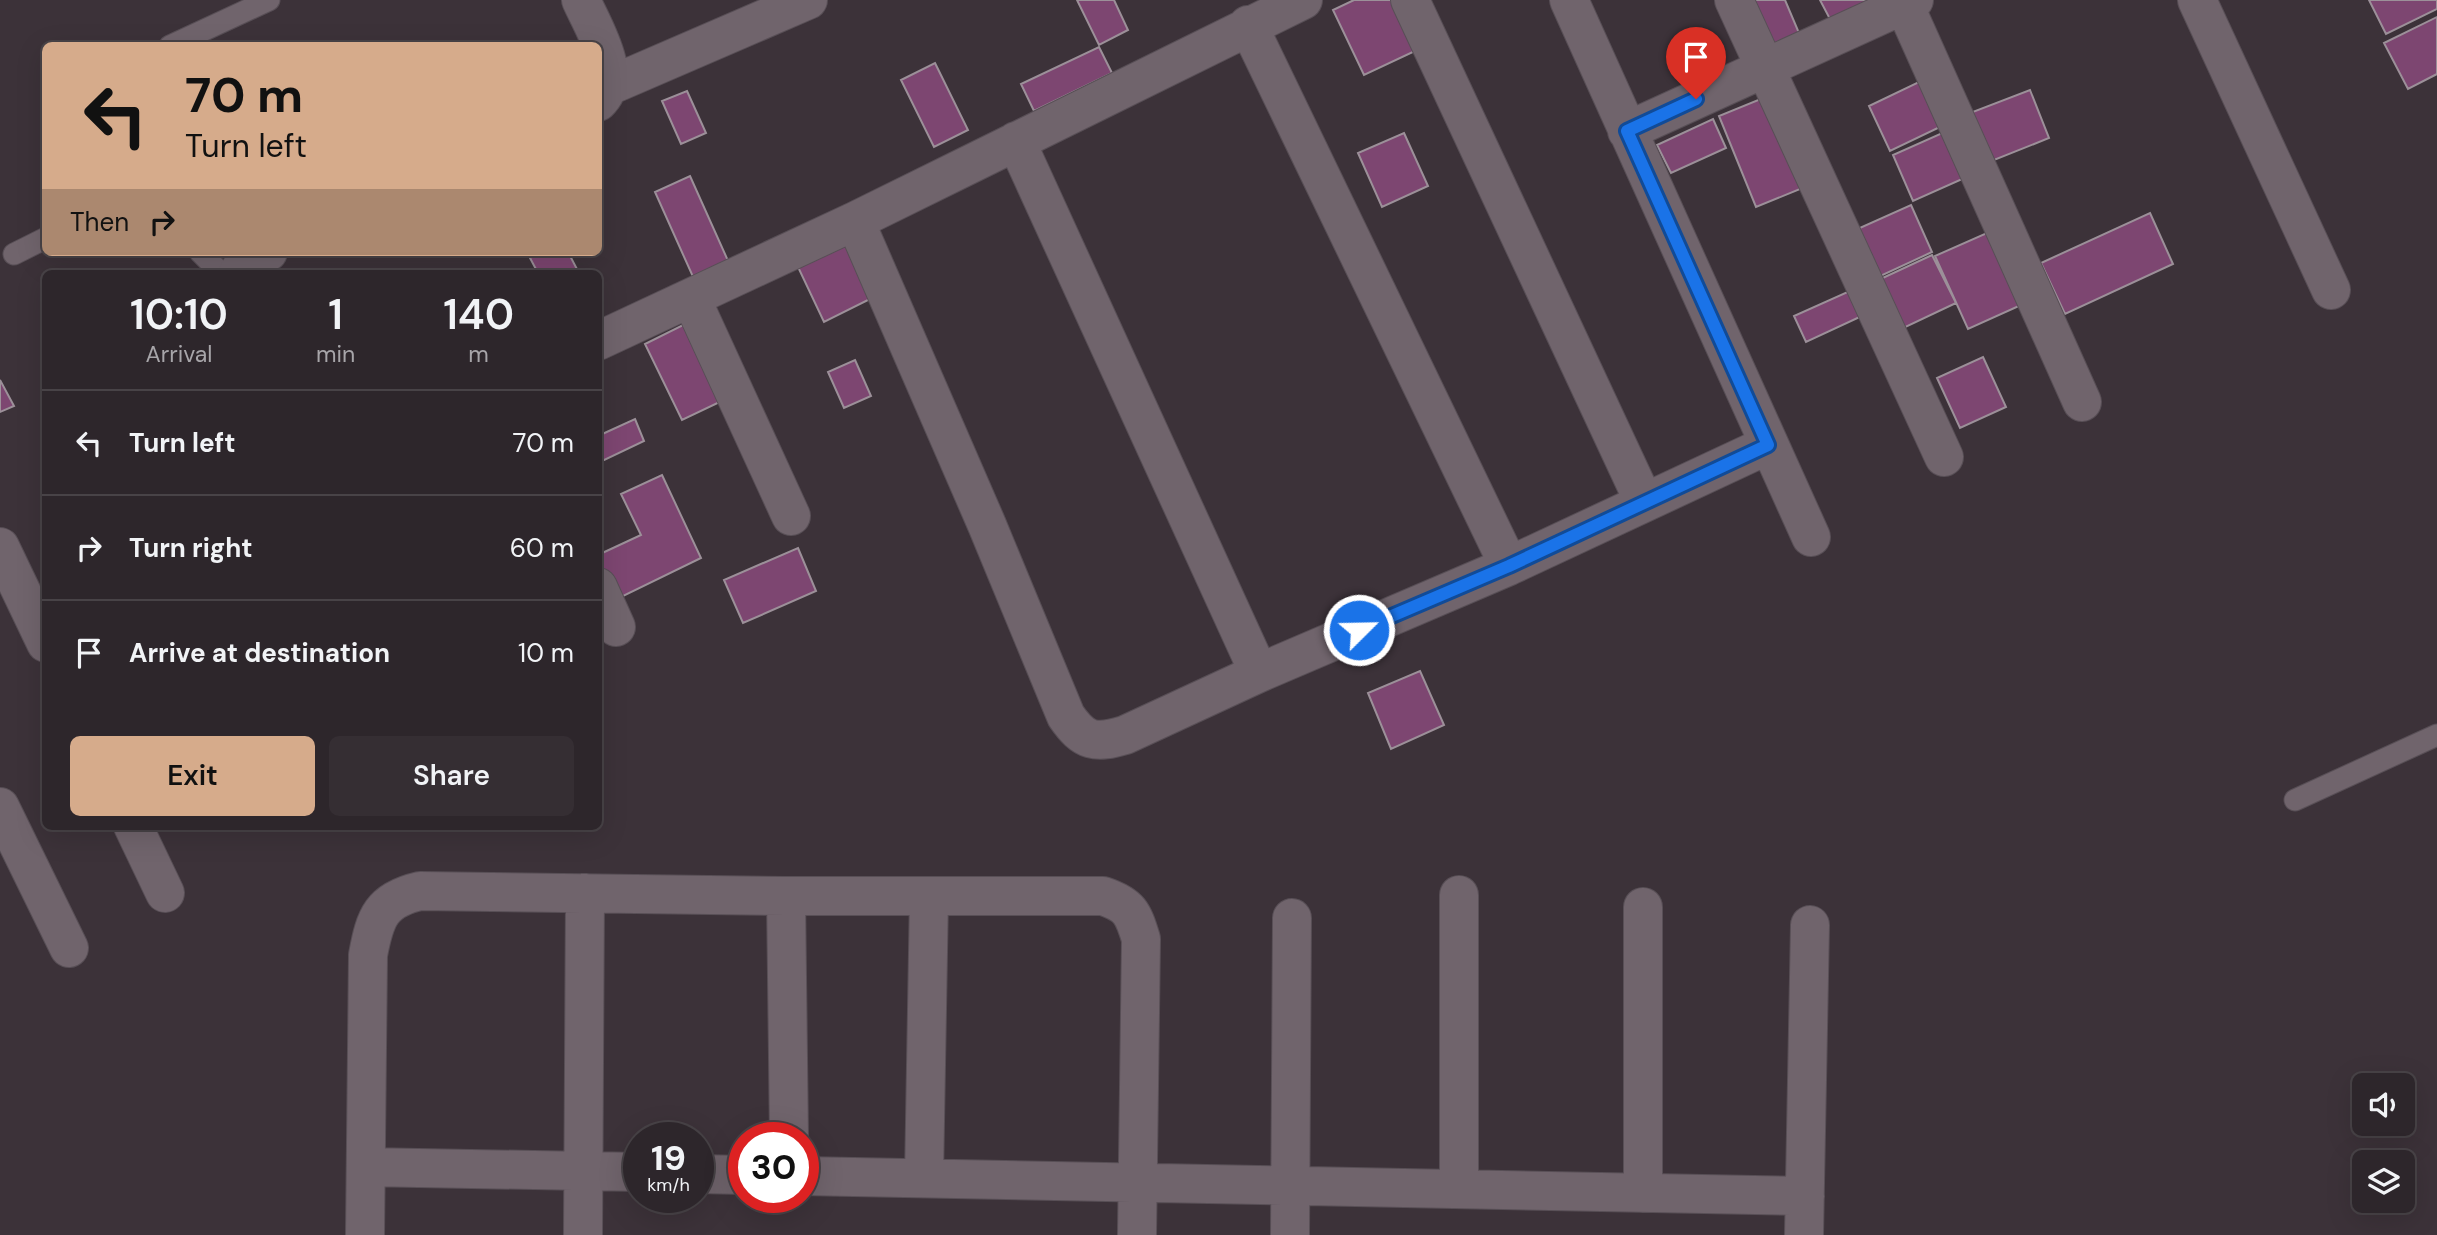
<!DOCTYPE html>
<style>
body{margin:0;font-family:"DM Sans",sans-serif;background:#352e33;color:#f1f3f6;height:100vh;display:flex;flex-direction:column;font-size:26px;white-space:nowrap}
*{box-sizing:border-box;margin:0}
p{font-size:23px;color:#a7a5a9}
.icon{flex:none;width:38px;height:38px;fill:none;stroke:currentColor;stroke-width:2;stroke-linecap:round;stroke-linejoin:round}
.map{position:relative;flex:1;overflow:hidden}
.drawer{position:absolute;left:42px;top:270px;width:560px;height:560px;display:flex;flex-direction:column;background:#2d262b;border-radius:10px;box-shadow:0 7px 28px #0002,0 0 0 2px #484347}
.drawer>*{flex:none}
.top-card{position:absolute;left:42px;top:42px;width:560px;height:214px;border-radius:10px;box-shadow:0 7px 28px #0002,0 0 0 2px #484347;background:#d6ab8b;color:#111;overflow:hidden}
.fabs{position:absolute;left:2352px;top:1073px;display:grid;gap:14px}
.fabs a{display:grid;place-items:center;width:63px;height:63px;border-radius:10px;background:#2d262b;box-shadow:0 7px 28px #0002,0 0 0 2px #484347;font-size:35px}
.speed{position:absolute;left:623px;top:1122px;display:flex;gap:14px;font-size:35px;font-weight:700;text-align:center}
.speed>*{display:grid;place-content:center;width:91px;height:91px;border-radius:50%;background:#2d262b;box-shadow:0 7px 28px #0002,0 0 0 2px #484347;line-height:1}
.speed small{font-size:18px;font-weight:400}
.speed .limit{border:10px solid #d22;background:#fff;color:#111}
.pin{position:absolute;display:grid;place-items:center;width:60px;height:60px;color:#fff;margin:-72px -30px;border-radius:50% 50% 50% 0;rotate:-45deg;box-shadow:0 0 7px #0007}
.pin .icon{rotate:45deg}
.me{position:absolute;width:77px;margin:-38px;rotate:67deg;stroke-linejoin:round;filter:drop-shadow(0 0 5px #0008)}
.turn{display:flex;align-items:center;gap:24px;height:147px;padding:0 28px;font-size:32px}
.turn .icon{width:91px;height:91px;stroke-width:2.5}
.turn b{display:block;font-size:49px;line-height:60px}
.then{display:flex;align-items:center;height:66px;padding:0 28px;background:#0003;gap:14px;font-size:26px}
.eta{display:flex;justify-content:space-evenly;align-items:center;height:119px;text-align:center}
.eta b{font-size:42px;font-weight:600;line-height:49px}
.primary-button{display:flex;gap:14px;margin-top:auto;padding:14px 28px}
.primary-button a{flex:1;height:80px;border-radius:10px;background:#d6ab8b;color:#111;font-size:28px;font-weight:600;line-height:80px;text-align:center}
.primary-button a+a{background:#352e33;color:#f1f3f6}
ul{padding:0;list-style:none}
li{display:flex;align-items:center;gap:21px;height:105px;padding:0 28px;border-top:2px solid #484347}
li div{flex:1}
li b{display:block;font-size:26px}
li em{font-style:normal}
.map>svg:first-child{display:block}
</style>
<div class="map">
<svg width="2437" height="1235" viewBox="0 0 2437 1235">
<rect width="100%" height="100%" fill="#3c3239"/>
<path fill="#7d4671" stroke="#9c9099" stroke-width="2" d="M1077 0H1114L1128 30 1099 45Z
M1354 0H1391L1415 51 1364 75 1333 10Z
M1750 0H1785L1799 33 1770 46Z
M1820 0H1873L1831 21Z
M2369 0H2437V9L2386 34Z
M2437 17V74L2408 89 2384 43Z
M1099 47 1112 73 1034 111 1021 84Z
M935 63 968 130 934 147 901 80Z
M1921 81 1942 126 1890 151 1869 106Z
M2030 90 2049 138 1989 162 1970 113Z
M687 91 706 133 681 144 662 101Z
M1768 96 1805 187 1756 207 1719 116Z
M1713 119 1726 148 1671 173 1657 145Z
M1949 130 1969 176 1913 201 1893 155Z
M1404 133 1428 186 1382 207 1358 153Z
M690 176 729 263 694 279 655 192Z
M1911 205 1932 252 1874 279 1853 231Z
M2150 213 2173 264 2065 314 2041 263Z
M1996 229 2030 301 1968 329 1935 256Z
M853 240 880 294 824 322 798 267Z
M543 252H568L579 273H538L530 258Z
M1932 255 1956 303 1897 331 1874 282Z
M1852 290 1864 315 1806 342 1794 316Z
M689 322 726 399 682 420 645 344Z
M1983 357 2006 407 1960 428 1937 378Z
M855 360 871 396 844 408 828 372Z
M0 380 14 406 0 412Z
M635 419 644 441 598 463V436Z
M662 475 701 558 617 599 598 561V555L641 535 621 494Z
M798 548 816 591 743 623 724 580Z
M1420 671 1444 725 1391 749 1368 693Z"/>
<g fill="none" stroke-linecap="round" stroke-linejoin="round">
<g stroke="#584f56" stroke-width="23">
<path id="lane" d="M170 46 269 0
M200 252 221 273
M14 254 46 238
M2295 800 2437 735"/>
</g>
<g stroke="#584f56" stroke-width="40">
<path id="street" d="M581 0C593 27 625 77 598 102
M1410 0 1644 502
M1569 0 1811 537
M1734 0 1944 457
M1902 0 2082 402
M2197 0 2331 290
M1248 25 1509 566
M609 86 808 0
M1627 131 1914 0
M1016 141 1259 673
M855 221 987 525 1066 716C1084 742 1095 744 1125 735L1259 673 1509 566 1768 445
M238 273 241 268 268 252
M691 298 791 516
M598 341 855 221 1303 0
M0 547 46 643
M598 587 616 627
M0 807 69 948
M133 826 165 893
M1459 895V1189
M786 896 789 1138
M366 1167 639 1172
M698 1174 744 1175
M803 1176 1805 1196
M924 1178 929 896
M1643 1193V907
M365 1235 368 955C375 917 381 900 420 891L786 896H1103C1130 905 1133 913 1141 939L1137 1235
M583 1235 585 893
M1290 1235 1292 918
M1804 1235 1810 925"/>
</g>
<use href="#lane" stroke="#70646c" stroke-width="21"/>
<use href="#street" stroke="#70646c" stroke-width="38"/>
</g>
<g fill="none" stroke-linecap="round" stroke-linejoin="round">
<g stroke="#114b97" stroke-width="18">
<path id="route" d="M1359 630 1509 566 1768 445 1627 131 1696 99"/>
</g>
<use href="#route" stroke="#1a73e8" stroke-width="12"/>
</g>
</svg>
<div class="fabs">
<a><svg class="icon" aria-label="sound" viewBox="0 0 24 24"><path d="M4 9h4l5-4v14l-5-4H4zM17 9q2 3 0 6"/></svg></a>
<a><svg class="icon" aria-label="layers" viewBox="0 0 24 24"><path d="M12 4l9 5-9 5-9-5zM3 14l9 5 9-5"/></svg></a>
</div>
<div class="speed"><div>19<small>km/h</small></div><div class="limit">30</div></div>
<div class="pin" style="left:1696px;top:99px;background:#d93025"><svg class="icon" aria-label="arrive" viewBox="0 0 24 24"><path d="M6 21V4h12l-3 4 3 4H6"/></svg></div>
<svg class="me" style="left:1359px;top:630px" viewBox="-20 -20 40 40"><circle r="17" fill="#1a73e8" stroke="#fff" stroke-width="3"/><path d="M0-11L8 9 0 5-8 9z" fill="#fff"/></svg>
<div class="top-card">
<div class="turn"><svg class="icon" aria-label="left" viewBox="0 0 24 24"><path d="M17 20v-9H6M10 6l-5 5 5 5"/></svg><div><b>70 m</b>Turn left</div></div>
<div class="then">Then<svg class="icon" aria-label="right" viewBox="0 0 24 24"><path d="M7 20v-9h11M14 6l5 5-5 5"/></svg></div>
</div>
<section class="drawer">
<div class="eta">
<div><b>10:10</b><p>Arrival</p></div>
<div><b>1</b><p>min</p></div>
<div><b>140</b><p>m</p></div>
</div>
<ul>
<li><svg class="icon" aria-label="left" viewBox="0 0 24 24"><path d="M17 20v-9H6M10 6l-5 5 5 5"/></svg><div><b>Turn left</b></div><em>70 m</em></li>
<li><svg class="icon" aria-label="right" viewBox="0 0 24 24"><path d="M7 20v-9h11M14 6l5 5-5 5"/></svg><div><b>Turn right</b></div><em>60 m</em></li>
<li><svg class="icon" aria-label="arrive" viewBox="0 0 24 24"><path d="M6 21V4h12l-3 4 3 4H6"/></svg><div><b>Arrive at destination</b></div><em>10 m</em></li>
</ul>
<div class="primary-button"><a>Exit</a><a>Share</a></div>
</section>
</div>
